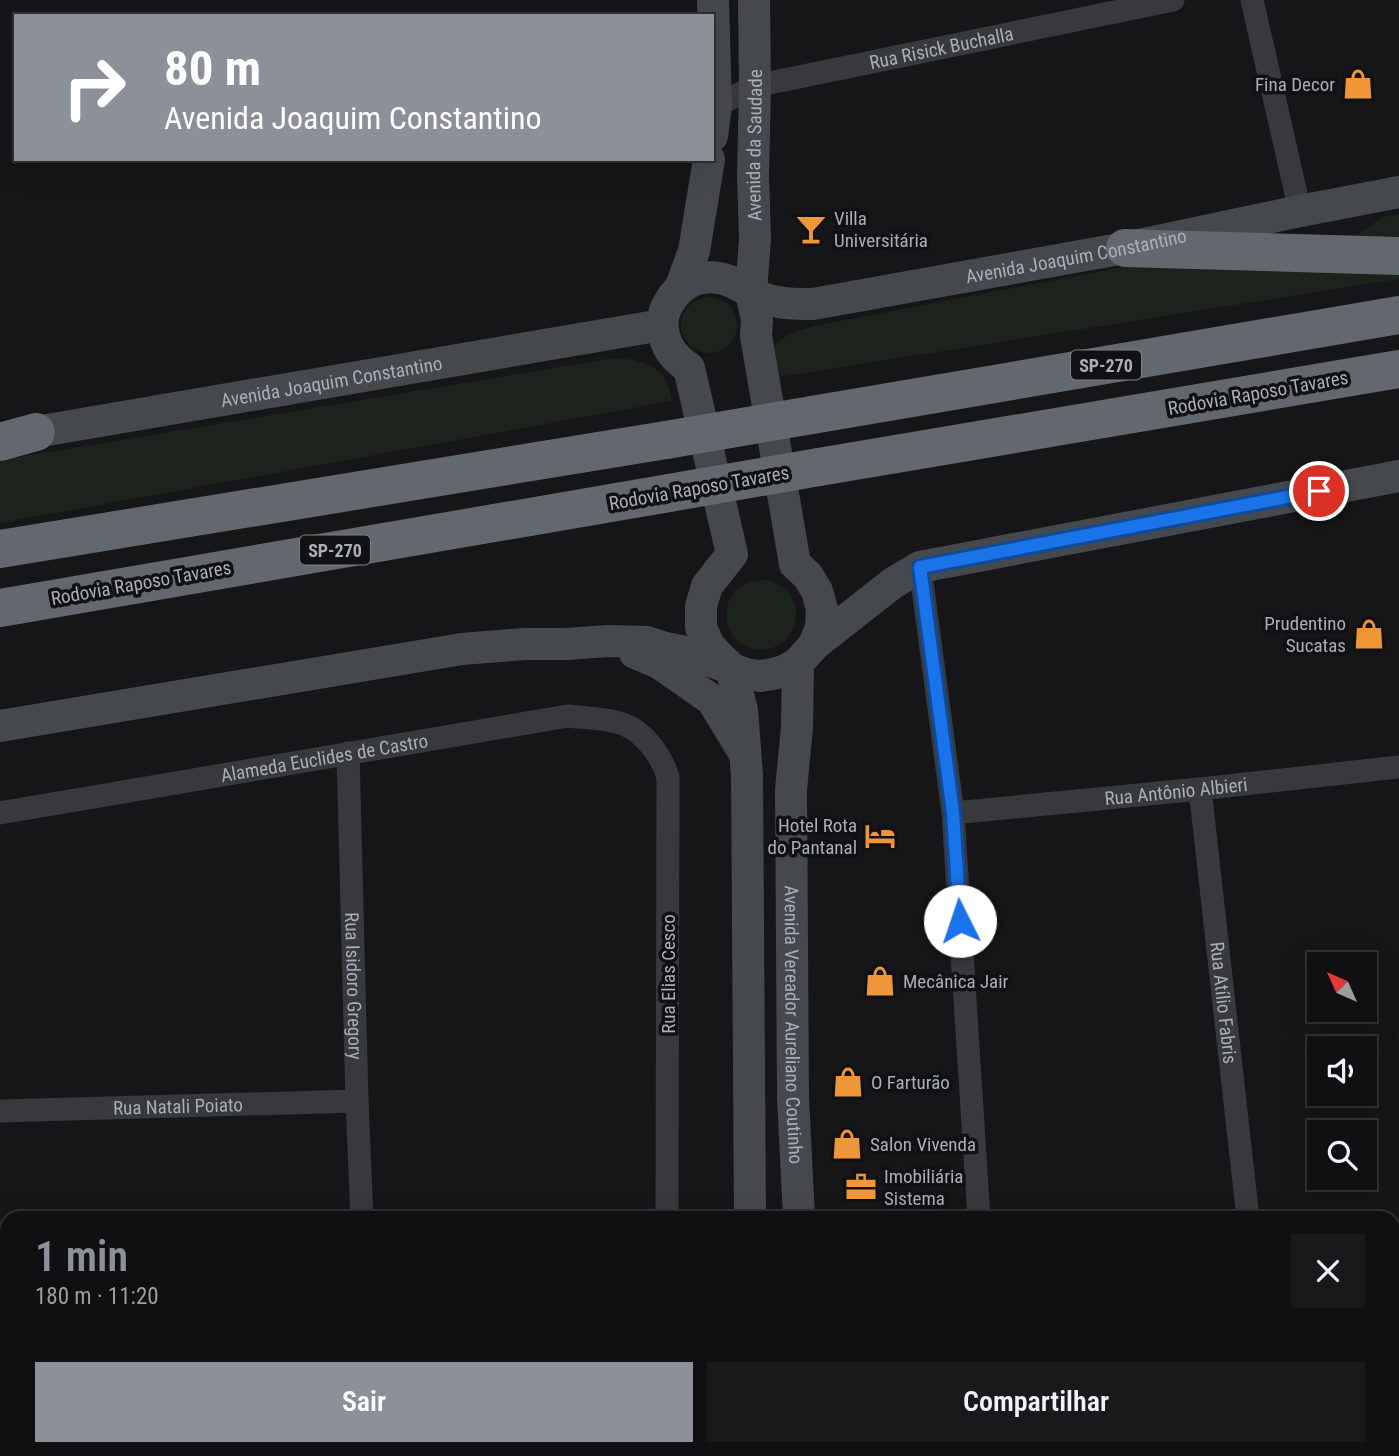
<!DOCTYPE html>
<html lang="pt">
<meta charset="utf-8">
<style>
body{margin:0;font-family:"Roboto Condensed",sans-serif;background:#19191b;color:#f1f3f6;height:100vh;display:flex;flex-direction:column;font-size:26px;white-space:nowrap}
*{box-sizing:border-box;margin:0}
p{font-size:23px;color:#9c9d9f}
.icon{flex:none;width:38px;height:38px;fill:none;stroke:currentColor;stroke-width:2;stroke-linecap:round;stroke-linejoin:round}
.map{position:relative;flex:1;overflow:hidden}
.drawer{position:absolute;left:0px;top:1211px;width:1400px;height:245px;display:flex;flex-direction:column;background:#101012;border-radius:21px 21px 0 0;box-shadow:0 7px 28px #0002,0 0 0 2px #303032}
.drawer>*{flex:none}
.top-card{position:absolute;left:14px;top:14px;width:700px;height:147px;border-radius:0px;box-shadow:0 7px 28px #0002,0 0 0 2px #303032;background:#8c9099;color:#fff;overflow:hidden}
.needle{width:46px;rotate:315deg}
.fabs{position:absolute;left:1307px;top:952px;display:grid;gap:14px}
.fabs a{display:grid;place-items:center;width:70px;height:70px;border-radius:0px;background:#101012;box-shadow:0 7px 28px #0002,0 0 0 2px #303032;font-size:35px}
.pin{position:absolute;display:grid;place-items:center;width:60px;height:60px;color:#fff;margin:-30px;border:4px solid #fff;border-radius:50%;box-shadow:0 2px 7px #0007}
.me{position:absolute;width:77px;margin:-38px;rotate:356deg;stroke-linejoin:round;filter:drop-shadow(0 0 5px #0008)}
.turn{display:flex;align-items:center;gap:24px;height:147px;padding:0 35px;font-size:32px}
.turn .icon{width:91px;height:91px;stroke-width:2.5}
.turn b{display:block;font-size:49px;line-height:60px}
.round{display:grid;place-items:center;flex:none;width:74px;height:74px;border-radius:0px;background:#19191b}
.summary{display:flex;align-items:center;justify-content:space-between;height:119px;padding:0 35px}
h1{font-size:42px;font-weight:600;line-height:52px;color:#8c9099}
.cta{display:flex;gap:14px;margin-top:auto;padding:14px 35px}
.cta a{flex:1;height:80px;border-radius:0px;background:#8c9099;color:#fff;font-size:28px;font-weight:600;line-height:80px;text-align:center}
.cta a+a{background:#19191b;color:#f1f3f6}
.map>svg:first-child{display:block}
</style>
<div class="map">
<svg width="1399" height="1456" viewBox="0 0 1399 1456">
<rect width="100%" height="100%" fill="#161618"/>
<path fill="#1c231c" d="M1399 214V241H1348L1383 217Z
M1128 266 1399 268V279L772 378 767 354C785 334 793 331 819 325Z
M681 325a28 28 0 1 1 56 0a28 28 0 1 1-56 0Z
M613 358C632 359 653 361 665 379 669 385 670 395 672 401L0 523V462L12 458Z
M726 615a35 35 0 1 1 70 0a35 35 0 1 1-70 0Z
M0 1394H7V1449H355L356 1456H0Z"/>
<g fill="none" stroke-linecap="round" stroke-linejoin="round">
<path stroke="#3d4044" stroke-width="4.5" stroke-dasharray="3.5 5" stroke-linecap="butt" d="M107 1456 108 1449"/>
<g stroke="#37393d" stroke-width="23">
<path d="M1252 0 1300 211"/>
<path id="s1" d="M716 106 755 86 1173 0"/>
<path d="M920 567 953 813 979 1218"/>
<path id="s2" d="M348 753 357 1101 362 1218"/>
<path id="s3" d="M1200 789 1248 1218"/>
<path id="s4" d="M0 813 568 716C585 718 607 718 623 724 644 731 662 757 668 777L667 1218"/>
<path id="s5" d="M953 813 1200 789 1399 767"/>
<path id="s6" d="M0 1111 357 1101"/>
<path d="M0 1378H7"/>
<path d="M1393 1413H1399"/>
<path d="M1274 1449 1275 1456"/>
<path d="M373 1456 374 1449"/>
<path d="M667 1456V1449"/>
<path d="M909 1456 912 1449"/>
<path d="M1025 1456 1086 1449"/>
</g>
<g stroke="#45484d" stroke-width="32">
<path d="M712 136 716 106 713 0"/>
<path d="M680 289 694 251 709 159"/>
<path id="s7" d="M12 436 662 325"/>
<path d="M814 645 893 583 920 567 1399 476"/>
<path d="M635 653 659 663 712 700 743 751"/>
<path id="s8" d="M798 663 797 727 791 790 793 1097 799 1218"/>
<path id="s9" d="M0 726 462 649 524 644H566L608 641 647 642 665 648 686 652 746 674 760 676 773 674 786 670 798 663 814 645 821 627 822 609 817 591 808 576 795 564 756 336 757 320 751 292 755 240 753 175 755 86 754 0"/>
<path id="s10" d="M750 1218 747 775 742 710 731 668 709 646 701 627V606L707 586 732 554 689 368C674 358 665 347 663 329 661 316 666 306 674 295 689 277 710 273 732 282 743 287 754 295 765 299 780 304 797 304 813 304L1125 248 1300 211 1399 192"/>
<path d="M761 1449V1456"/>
<path d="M803 1456V1449"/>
</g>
<path stroke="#63686e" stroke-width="38" d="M1125 248 1399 256
M812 415 1399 315
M0 442 36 432
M819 467 1399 369
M0 549 666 440
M0 608 669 493"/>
<path stroke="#63686e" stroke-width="38" d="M666 440 812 415
M669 493 819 467"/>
</g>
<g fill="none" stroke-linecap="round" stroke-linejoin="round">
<g stroke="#114b97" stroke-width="18">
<path id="route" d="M960 921 953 813 920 567 1319 491"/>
</g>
<use href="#route" stroke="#1a73e8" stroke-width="12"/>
</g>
<defs>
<g id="shop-bare" transform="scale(2.415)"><path d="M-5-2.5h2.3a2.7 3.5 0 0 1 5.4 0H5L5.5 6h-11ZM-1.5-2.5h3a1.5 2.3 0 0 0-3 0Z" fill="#ef9738" stroke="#111113" stroke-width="2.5" paint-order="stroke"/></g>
<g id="bar-bare" transform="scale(2.415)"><path d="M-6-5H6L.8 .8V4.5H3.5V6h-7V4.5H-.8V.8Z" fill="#ef9738" stroke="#111113" stroke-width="2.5" paint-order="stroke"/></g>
<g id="hotel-bare" transform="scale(2.415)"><path d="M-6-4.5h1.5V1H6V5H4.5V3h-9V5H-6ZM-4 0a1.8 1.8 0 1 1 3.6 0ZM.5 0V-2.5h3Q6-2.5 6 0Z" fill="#ef9738" stroke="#111113" stroke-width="2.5" paint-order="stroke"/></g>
<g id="office-bare" transform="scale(2.415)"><path d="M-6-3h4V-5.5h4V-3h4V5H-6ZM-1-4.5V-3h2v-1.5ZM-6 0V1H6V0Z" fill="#ef9738" stroke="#111113" stroke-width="2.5" paint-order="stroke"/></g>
</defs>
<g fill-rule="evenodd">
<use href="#shop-bare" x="1358" y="84"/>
<use href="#bar-bare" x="811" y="229"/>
<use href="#shop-bare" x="1369" y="634"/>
<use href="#hotel-bare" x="880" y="836"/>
<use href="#shop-bare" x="880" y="981"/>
<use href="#shop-bare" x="848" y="1082"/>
<use href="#shop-bare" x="847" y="1144"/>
<use href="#office-bare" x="861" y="1187"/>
</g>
<g text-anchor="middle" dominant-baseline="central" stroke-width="7" stroke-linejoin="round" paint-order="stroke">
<g fill="#111113" stroke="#7b8086" stroke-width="2">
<rect x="1071" y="350.5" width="70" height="29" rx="5"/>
<rect x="300" y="535.5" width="70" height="29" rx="5"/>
</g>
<g font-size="18" font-weight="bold" fill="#a8afb8">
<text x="1106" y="365">SP-270</text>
<text x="335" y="550">SP-270</text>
</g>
<g font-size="19" fill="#a8afb8" stroke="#111113">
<text stroke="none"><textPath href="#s1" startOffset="234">Rua Risick Buchalla</textPath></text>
<text stroke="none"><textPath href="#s9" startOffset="1351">Avenida da Saudade</textPath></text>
<text stroke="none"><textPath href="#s10" startOffset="1379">Avenida Joaquim Constantino</textPath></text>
<text stroke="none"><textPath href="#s7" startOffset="324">Avenida Joaquim Constantino</textPath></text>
<text transform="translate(1258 393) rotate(-10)">Rodovia Raposo Tavares</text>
<text transform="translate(699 488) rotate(-10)">Rodovia Raposo Tavares</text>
<text transform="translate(141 583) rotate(-10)">Rodovia Raposo Tavares</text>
<text stroke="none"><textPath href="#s4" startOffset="329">Alameda Euclides de Castro</textPath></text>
<text stroke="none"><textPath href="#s5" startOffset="224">Rua Antônio Albieri</textPath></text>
<text transform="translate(668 974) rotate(-90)">Rua Elias Cesco</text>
<text stroke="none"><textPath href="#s2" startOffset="233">Rua Isidoro Gregory</textPath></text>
<text stroke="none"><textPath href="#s3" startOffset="215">Rua Atílio Fabris</textPath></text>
<text stroke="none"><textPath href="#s8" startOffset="362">Avenida Vereador Aureliano Coutinho</textPath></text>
<text stroke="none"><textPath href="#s6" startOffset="178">Rua Natali Poiato</textPath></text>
</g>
<g font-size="19" fill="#a8afb8" stroke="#111113" text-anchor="start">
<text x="1335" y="84" text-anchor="end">Fina Decor</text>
<text x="834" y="218">Villa<tspan x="834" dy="22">Universitária</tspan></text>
<text x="1346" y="623" text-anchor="end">Prudentino<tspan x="1346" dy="22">Sucatas</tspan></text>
<text x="857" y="825" text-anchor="end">Hotel Rota<tspan x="857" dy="22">do Pantanal</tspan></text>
<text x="903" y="981">Mecânica Jair</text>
<text x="871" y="1082">O Farturão</text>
<text x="870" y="1144">Salon Vivenda</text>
<text x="884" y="1176">Imobiliária<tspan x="884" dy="22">Sistema</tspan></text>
</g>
</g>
</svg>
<div class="fabs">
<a><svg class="needle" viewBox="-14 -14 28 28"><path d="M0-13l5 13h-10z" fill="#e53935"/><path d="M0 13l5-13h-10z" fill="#9c9d9f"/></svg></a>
<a><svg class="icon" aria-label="sound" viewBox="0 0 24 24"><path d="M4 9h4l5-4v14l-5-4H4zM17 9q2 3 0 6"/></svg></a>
<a><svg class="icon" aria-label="search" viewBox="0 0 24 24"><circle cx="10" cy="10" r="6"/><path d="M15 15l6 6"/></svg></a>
</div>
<div class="pin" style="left:1319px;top:491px;background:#d93025"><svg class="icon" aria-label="arrive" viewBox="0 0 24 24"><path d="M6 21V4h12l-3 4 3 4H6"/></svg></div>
<svg class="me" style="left:960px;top:921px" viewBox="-20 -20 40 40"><circle r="19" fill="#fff"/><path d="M0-13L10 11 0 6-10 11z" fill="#1a73e8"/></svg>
<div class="top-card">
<div class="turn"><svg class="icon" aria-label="right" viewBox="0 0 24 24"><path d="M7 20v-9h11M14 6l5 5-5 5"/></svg><div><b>80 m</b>Avenida Joaquim Constantino</div></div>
</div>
<section class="drawer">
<div class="summary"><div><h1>1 min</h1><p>180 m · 11:20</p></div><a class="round"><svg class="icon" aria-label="close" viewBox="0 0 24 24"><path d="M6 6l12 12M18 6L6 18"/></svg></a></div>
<div class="cta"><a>Sair</a><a>Compartilhar</a></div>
</section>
</div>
